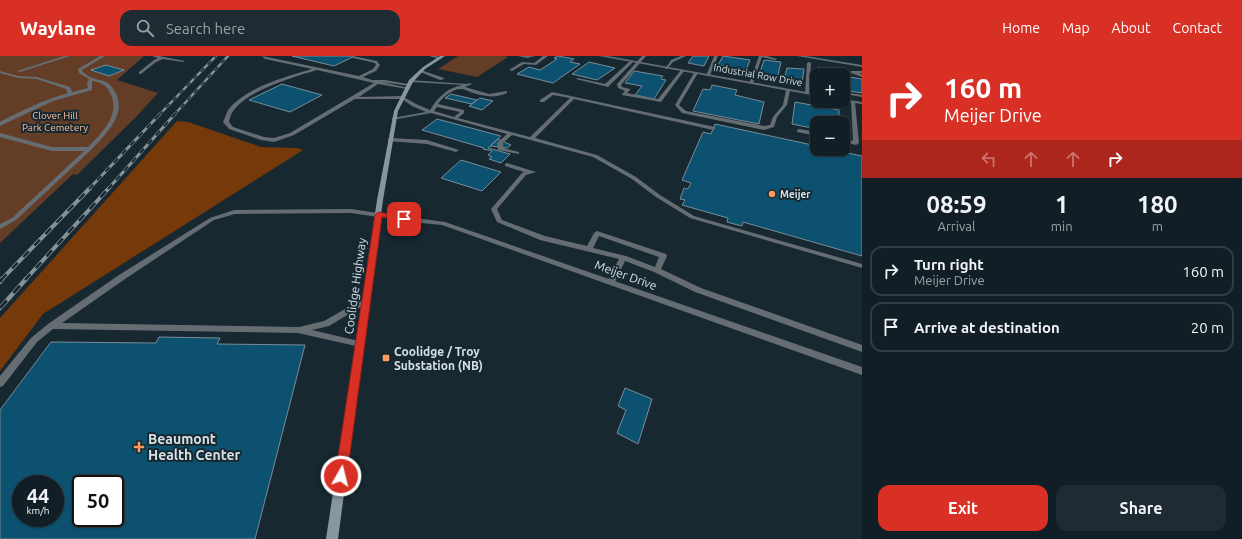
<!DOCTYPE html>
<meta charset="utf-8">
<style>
body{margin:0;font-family:Ubuntu,sans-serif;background:#1e2b32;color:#f1f3f6;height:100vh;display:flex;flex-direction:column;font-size:15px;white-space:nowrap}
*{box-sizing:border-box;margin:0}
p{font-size:13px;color:#9ca2a7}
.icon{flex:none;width:22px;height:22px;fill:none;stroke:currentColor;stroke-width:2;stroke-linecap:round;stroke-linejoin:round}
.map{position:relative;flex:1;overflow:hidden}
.details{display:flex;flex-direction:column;background:#111e25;width:380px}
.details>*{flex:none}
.guide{background:#d93025;color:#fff;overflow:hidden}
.controls{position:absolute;left:810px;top:12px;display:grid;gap:8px}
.controls a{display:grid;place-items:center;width:40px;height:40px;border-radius:8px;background:#111e25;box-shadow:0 1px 3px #0004,0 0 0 1px #303c42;font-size:20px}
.speed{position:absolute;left:12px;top:419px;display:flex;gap:8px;font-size:20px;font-weight:700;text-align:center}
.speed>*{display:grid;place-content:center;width:52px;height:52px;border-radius:50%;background:#111e25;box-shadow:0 1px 3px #0004,0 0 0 1px #303c42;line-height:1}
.speed small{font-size:10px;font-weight:400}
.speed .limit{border:2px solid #111;border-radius:6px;background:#fff;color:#111}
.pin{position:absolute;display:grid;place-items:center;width:34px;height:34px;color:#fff;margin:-17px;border-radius:8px;box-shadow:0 2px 6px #0006}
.me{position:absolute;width:44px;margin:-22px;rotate:8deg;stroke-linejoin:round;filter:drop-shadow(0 0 3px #0008)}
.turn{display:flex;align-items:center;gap:14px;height:84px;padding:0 16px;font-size:18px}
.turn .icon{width:52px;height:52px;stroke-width:2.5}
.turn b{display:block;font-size:28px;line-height:34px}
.lanes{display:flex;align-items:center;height:38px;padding:0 16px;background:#0003;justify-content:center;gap:20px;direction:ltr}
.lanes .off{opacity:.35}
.eta{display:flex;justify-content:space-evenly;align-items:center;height:68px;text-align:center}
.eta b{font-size:24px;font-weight:700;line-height:28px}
.action{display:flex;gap:8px;margin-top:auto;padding:8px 16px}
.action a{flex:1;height:46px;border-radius:12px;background:#d93025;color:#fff;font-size:16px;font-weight:700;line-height:46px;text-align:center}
.action a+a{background:#1e2b32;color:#f1f3f6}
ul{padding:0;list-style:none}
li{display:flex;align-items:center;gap:12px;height:50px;margin:0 8px 6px;padding:0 8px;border:2px solid #303c42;border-radius:12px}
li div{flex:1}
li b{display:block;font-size:15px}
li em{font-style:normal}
header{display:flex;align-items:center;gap:24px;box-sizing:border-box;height:56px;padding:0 20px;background:#d93025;color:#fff}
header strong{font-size:19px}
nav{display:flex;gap:22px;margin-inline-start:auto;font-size:14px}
.search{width:280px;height:36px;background:#1e2b32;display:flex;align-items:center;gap:10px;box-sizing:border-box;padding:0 14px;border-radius:12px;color:#9ca2a7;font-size:15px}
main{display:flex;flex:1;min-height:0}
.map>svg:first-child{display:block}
</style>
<header>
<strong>Waylane</strong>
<div class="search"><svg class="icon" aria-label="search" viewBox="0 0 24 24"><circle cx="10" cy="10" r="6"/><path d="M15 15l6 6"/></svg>Search here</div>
<nav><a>Home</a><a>Map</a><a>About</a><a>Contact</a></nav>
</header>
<main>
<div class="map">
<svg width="862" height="483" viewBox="0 0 862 483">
<rect width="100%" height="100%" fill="#172831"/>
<path fill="#633d25" d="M0 0H144L117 24 158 37 138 59 77 119 73 118 0 187Z
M458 0H504L508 1 477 21 438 13Z"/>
<path fill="#76390a" d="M177 65 188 66 261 91 297 92 303 94 43 258 0 315V262Z"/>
<path fill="#0c516f" stroke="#798c98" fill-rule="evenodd" d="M292 0H355L334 10Z
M558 0 574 3 570 6 580 8 553 27 517 18 529 11 540 14 557 3 554 2Z
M693 0H709L704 10 688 7Z
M723 0 750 4 745 17 724 13 725 10 718 9Z
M764 4 781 6 777 23 759 19Z
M589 6 615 12 597 24 572 18Z
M106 9 124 14 109 20 91 14Z
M818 11 835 14V19H817Z
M787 12 804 13 802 27 784 24Z
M634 15 663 20 661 23 666 24 654 43 635 39 642 30 625 27Z
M843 20 862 23V37L843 34Z
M282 28 322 39 290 56 249 44Z
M712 29 737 34 735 39 764 46 759 68 693 55 703 33 710 34Z
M451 38 477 44 472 48 445 42Z
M480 42 493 45 482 54 469 50Z
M795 46 839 54V67H817V73L792 68Z
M437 63 501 80 488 92 510 98 501 107 489 103 492 101 488 99 492 95 483 93 484 92 422 74Z
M715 68 817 90V93H829L862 100V200L743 166 742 170 734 168 727 166 728 162 682 149 685 144 680 143 684 132 688 133 691 127 682 124 703 76 711 78Z
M498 83 511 89 507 92 490 90Z
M461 104 501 116 482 135 441 122Z
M159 281 220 282 217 288 305 289 255 483H0V354L51 286 156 287ZM21 428H55V462H21ZM81 428H115V462H81Z
M625 332 652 343 638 388 617 377 626 354 618 350Z"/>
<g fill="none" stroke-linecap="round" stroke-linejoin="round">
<path fill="#656d72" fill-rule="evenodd" d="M64 0H70L20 16 17 15Z
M100 0H105L82 14V15C85 18 89 21 93 22 98 24 103 24 108 27 112 31 115 35 117 40 125 61 104 80 91 94L16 164 0 173V168L12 162 84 95H52L0 81V77L52 91H88C101 78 120 60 111 39 108 30 101 26 92 25V34L53 45 0 70V66C22 54 44 44 68 37L66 33 37 23 18 22 0 17V15L18 20 37 21 70 31 72 36 88 32 87 27 89 23 79 17 78 13Z
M152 0H159L185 5 183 6 163 3 156 6 141 18H139V16L154 4 158 2Z
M262 0 359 20 373 13 376 9 375 7 353 2V0L377 5 380 9 376 15 363 21 372 24H385L408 28 410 29V30L381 26 409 32 407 33 378 28 359 41 402 40 416 48 430 54C439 40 447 32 463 29L411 26 409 25V24L467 28 470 27 472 28 465 31 489 38 507 35V37C494 43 483 40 470 36 468 35 464 33 461 33 452 33 443 41 438 48L464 54V57L458 62 530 81 570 42 553 39 544 46H540V44L552 36 715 71V73L713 74 574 43 535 82 597 99 636 121 660 139 694 160 862 208V212L690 162 656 141 632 123 593 101 512 79 503 87V92L519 96V98L498 94 497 87 507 78 431 57 392 64V62L426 56 412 50 402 43H355L294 79 274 86 261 84 229 73 223 66C225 62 226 58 228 54 246 31 285 21 312 13L265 3ZM317 14 374 27 290 77 274 82 264 81 233 71 229 66C230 63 230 60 232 57 244 35 294 21 317 14ZM437 51 460 56 454 61 434 55Z
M429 0H436L442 2 440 3Z
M518 0H535L527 2Z
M543 0H548L536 9 524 8 512 15 509 14 522 6 534 7Z
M642 0H646L621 29 622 31 630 33V34L627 37 658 43 681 14 684 15 661 46 622 39V38L625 35 618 32 617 28Z
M681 0H686L673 6 667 13H665L671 4Z
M714 0H718L710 19 706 20Z
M759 0H767L777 3 775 4 762 1 753 27 749 28Z
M797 0H806L862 9V11Z
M630 5 633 6 608 31 576 23 578 22 605 28Z
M809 6 811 7 809 37 807 38 805 37 807 7Z
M421 14 444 22V23L440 24 420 16 419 15Z
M852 15H862V17H859L862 18V21L851 17V15Z
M696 16 698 17 679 49 686 55 764 70 770 69 773 61 783 49 786 34 788 33 790 34 787 49 777 61 774 71 764 74 682 57 675 49 694 17Z
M850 37 862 39V41L850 39 843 41V39Z
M851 45 855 46 859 87 856 89 843 86V82L853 85Z
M799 73 817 76V80L797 76V74Z
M390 82 427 84 459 94 456 96 427 88 388 85V83Z
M507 107 536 116 526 119 497 153 502 164 545 180 587 190 594 177 597 175 666 198 667 200 661 213 701 232 862 289V296L695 236 654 216 625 205 614 228H608L607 226 619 203 540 184 497 166 491 153 522 117 524 116 505 110V108ZM599 180 659 201 655 211 626 200 593 192Z
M351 153 378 157 381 159 378 161 351 157 235 158 214 164 125 223 62 267 299 271 324 265 366 241 369 242 370 244 369 246 329 270 312 274 363 286 364 288 363 290 360 291 298 277 53 273 37 286 3 330 0 331V320L31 282 48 268 119 219 210 162 234 154Z"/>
<path fill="#656d72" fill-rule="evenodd" d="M599 0H608L817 38V40Z
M843 43 862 46V48L841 45H843Z
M378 157 445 166 862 311V319L442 169 411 166 376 160V158Z"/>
<path fill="#89969e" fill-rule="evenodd" d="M440 0H445L425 13 413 26 398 55 383 144 338 483H326L377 144 394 55 409 24 423 11Z"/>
<g stroke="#859299" stroke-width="2.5">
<path id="rail-far3" d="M159 59 216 0
M174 59 228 0"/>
</g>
<g stroke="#859299" stroke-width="3">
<path id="rail-far2" d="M89 133 160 58
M108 133 175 58"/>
</g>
<g stroke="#859299" stroke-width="4">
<path id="rail-far1" d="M1 224 90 132
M25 224 109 132"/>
</g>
<g stroke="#859299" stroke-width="4.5">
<path id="rail" d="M0 226 2 223
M0 252 26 223"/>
</g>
<use href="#rail-far3" stroke="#172831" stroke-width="1.5" stroke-dasharray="5" stroke-linecap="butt"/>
<use href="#rail-far2" stroke="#172831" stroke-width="2" stroke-dasharray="6" stroke-linecap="butt"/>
<use href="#rail-far1" stroke="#172831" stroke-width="2.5" stroke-dasharray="8" stroke-linecap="butt"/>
<use href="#rail" stroke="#172831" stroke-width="3" stroke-dasharray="10" stroke-linecap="butt"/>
</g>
<path fill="#d93025" stroke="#8d1f18" d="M378 156 404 160 408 163 404 165 382 161 347 420 345 425 341 426 336 425 335 420 375 159Z"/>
<g fill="#ff9b5a" stroke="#172831" stroke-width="1.5">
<circle cx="772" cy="138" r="4"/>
<rect x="382" y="298" width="8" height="8" rx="2"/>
<path d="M137 385h4v4h4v4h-4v4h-4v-4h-4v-4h4z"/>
</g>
<g text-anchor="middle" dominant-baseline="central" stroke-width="4" stroke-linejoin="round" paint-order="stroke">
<g font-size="10" fill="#d6e0e6" stroke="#172831">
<text transform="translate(758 19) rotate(10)">Industrial Row Drive</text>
</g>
<g font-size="10" fill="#f8c09f" stroke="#172831">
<text x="55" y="59">Clover Hill<tspan x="55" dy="12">Park Cemetery</tspan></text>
</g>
<g font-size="10" font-weight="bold" fill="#d6e0e6" stroke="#172831" text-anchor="start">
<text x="780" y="138">Meijer</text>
</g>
<g font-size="12" fill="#d6e0e6" stroke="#172831">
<text transform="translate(626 219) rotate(20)">Meijer Drive</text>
<text transform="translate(355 230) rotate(-82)">Coolidge Highway</text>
</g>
<g font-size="12" font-weight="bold" fill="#d6e0e6" stroke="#172831" text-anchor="start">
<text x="394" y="295">Coolidge / Troy<tspan x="394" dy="14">Substation (NB)</tspan></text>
</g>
<g font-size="14" font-weight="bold" fill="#d6e0e6" stroke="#172831" text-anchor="start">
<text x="148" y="383">Beaumont<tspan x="148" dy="16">Health Center</tspan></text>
</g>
</g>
</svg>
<div class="controls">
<a>+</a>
<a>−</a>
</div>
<div class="speed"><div>44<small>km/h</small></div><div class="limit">50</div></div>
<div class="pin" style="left:404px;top:163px;background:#d93025"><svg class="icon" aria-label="arrive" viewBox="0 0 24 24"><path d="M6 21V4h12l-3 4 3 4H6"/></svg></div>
<svg class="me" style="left:341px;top:420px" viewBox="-20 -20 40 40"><circle r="17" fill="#d93025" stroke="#fff" stroke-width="3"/><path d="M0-11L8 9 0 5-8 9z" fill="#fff"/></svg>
</div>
<section class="details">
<div class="guide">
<div class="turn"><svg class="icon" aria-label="right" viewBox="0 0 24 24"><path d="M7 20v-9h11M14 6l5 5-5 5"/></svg><div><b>160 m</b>Meijer Drive</div></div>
<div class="lanes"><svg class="icon off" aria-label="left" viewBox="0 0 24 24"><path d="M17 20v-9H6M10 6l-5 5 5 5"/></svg><svg class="icon off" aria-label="ahead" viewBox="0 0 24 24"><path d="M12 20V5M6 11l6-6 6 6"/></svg><svg class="icon off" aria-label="ahead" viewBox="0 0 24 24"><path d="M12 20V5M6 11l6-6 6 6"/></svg><svg class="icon" aria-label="right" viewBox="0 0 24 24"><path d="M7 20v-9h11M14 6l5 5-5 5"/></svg></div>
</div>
<div class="eta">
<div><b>08:59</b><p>Arrival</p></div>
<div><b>1</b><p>min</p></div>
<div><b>180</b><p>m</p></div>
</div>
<ul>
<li><svg class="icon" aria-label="right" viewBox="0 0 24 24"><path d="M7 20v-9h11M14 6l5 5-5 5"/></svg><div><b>Turn right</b><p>Meijer Drive</p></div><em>160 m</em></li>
<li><svg class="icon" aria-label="arrive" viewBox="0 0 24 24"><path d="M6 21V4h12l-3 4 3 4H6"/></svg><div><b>Arrive at destination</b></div><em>20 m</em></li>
</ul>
<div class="action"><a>Exit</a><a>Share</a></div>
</section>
</main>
